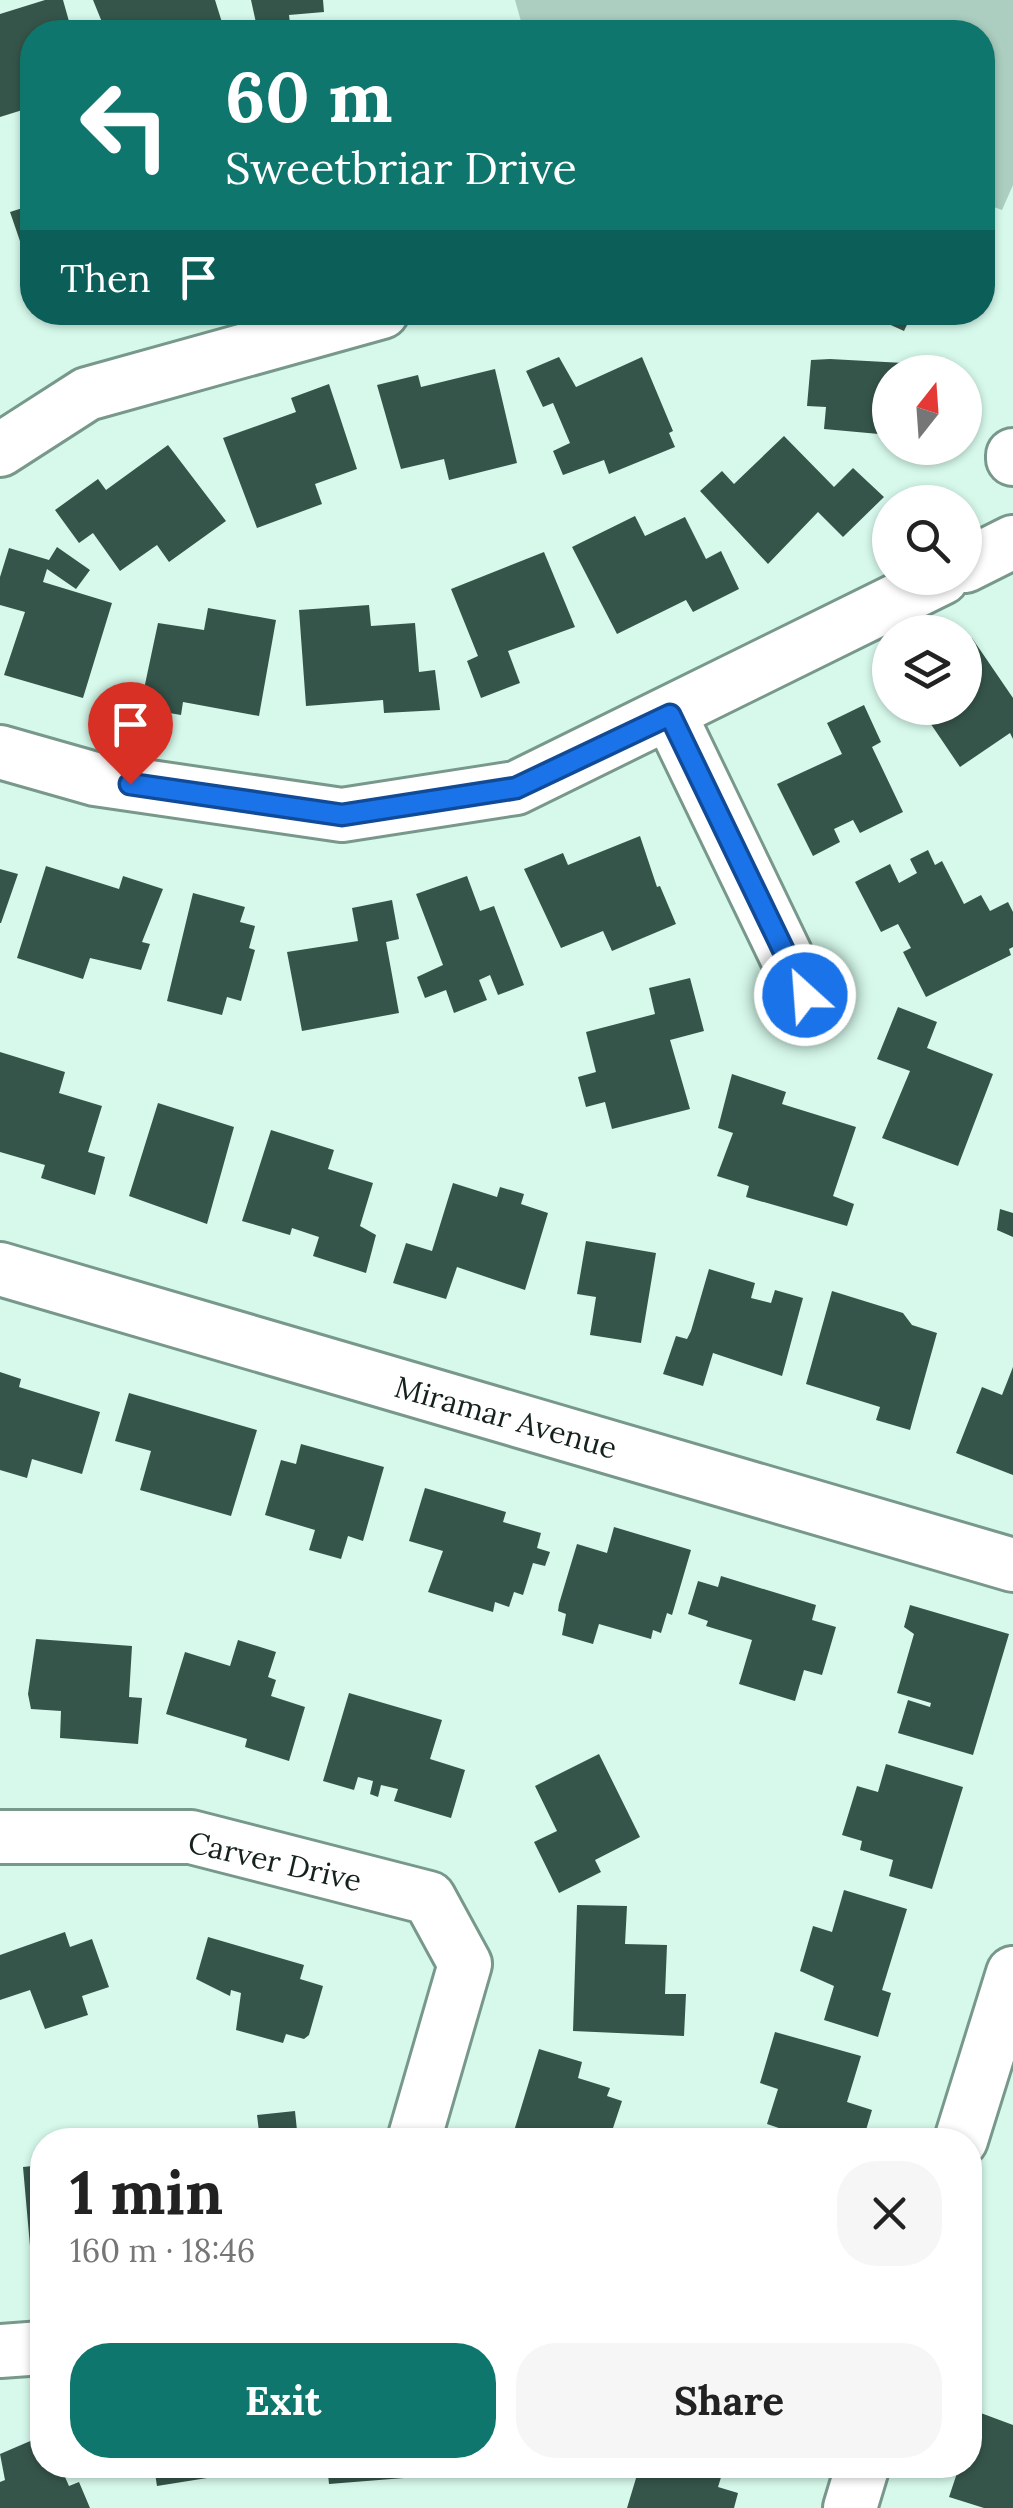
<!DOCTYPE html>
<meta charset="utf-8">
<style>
body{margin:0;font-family:Lora,serif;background:#f6f6f6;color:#222;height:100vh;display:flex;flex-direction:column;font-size:38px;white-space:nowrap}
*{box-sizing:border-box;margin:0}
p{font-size:32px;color:#767676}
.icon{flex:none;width:55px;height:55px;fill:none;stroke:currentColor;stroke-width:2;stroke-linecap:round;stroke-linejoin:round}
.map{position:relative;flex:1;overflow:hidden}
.drawer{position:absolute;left:30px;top:2128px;width:952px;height:350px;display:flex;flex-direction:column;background:#fff;border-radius:40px;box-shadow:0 2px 8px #0004}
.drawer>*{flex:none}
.top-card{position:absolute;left:20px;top:20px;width:975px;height:305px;border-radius:40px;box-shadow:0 2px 8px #0004;background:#0f766e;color:#fff;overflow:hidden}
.needle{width:65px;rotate:17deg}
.fabs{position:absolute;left:872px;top:355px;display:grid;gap:20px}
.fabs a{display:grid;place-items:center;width:110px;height:110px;border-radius:50%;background:#fff;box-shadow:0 2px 8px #0004;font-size:50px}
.pin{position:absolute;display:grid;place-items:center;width:85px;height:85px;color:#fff;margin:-102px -42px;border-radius:50% 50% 50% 0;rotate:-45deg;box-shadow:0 0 10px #0007}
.pin .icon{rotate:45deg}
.me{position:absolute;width:110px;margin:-55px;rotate:334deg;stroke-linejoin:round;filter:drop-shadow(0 0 8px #0008)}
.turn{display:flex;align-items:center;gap:35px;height:210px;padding:0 40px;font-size:45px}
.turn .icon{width:130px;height:130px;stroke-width:2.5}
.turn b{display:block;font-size:70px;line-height:85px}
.then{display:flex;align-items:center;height:95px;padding:0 40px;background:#0003;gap:20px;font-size:38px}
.round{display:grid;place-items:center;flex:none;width:105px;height:105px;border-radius:40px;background:#f6f6f6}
.headline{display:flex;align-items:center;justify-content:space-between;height:170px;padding:0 40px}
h1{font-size:60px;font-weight:700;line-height:75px}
.button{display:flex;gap:20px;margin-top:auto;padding:20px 40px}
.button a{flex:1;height:115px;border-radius:40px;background:#0f766e;color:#fff;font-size:40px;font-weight:700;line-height:115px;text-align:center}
.button a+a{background:#f6f6f6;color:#222}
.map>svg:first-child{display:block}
</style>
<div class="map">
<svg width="1013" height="2508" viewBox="0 0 1013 2508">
<rect width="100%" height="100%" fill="#d6f9eb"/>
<path fill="#abcec0" d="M515 0H1013V185L1002 210 983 203 982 32H524Z"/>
<path fill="#36554a" d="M45 0H63L72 32H32V107L0 117V14Z
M93 0H215L225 32H106Z
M251 0H323L324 12 289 15 291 32H258Z
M32 205V276L10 212Z
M630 312H672V314L633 325Z
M862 312H913L904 331Z
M559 357 576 387 642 357 673 431 669 433 675 447 609 474 604 460 563 475 553 451 570 443 553 403 543 407 526 371Z
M830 359 922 364 921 372H890V414L880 413 879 434 824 429 826 407 807 406 811 360Z
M495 369 517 463 449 480 444 459 401 469 377 385 418 375 421 387Z
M329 384 357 469 315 484 322 504 257 528 223 438 296 412 291 398Z
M784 436 834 487 853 468 884 497 843 537 818 512 768 564 700 491 722 471 734 484Z
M168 445 226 521 169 562 157 545 120 571 93 533 79 543 55 510 98 479 106 490Z
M635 516 645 536 685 517 706 559 721 551 739 589 693 612 686 600 617 634 572 547Z
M57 547 90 570 76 589 47 569 43 582 112 603 83 698 4 675 25 612 0 605V577L9 548 49 560Z
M544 552 575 627 508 651 520 683 481 698 467 661 478 656 451 589Z
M369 605 371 626 415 623 419 672 435 670 440 710 384 713 383 700 306 706 299 610Z
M208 608 276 620 259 716 183 702 181 715 140 708 158 623 204 630Z
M972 638 1013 698V739L1010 733 960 767 920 708H965V643Z
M864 705 881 742 872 747 903 812 860 833 853 820 834 829 840 842 813 856 777 784 842 754 827 723Z
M640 836 657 887 660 886 676 924 612 951 603 931 561 948 524 869 563 853 568 865Z
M928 850 935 865 942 861 964 904 981 895 990 911 1008 902 1013 912V947L1009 949 1011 955 926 997 903 952 911 948 898 924 881 932 855 882 890 864 899 883 917 873 910 859Z
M46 866 119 889 123 876 163 889 142 942 150 944 141 970 90 958 83 979 17 958Z
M0 869 18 874 1 923H0Z
M467 876 480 911 494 906 524 985 498 995 490 975 479 980 487 1000 454 1013 446 990 425 998 417 977 443 965 416 894Z
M193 893 245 907 240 922 255 926 249 948 255 950 241 1001 227 997 222 1015 167 1001Z
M392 900 399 939 386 942 399 1013 302 1031 287 952 358 941 352 908Z
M690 978 704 1031 670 1040 690 1109 612 1129 605 1102 586 1107 578 1077 596 1072 586 1032 655 1014 649 988Z
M898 1007 937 1022 927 1048 993 1074 958 1166 882 1138 910 1071 877 1059Z
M0 1052 65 1072 59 1093 102 1106 88 1152 105 1157 95 1195 41 1178 45 1165 0 1152Z
M732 1074 786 1092 782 1104 856 1127 833 1196 854 1204 847 1226 746 1197 749 1186 717 1176 733 1133 718 1128Z
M158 1103 234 1127 207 1224 129 1196Z
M271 1130 334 1150 328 1169 373 1183 360 1226 376 1235 366 1273 313 1256 319 1237 292 1228 290 1235 242 1221Z
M453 1183 497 1197 500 1187 524 1194 521 1204 548 1213 525 1290 457 1267 446 1299 393 1283 406 1243 432 1251Z
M1000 1209 1013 1213V1237L997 1230Z
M586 1241 656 1253 641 1343 590 1335 596 1297 577 1294Z
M709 1269 755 1283 751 1298 771 1303 775 1290 803 1298 782 1376 713 1353 703 1386 663 1374 676 1336 687 1339 691 1331Z
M832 1291 903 1313 912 1325 937 1333 910 1430 876 1420 880 1407 806 1384Z
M1013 1367V1475L956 1453 982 1387 1002 1395Z
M0 1372 21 1379 19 1387 100 1412 82 1474 32 1459 27 1478 0 1470Z
M129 1393 257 1430 231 1516 140 1490 151 1451 115 1441Z
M301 1444 384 1467 363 1541 348 1536 341 1559 309 1550 315 1530 265 1515 281 1460 296 1464Z
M425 1488 506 1512 503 1522 541 1533 537 1548 550 1552 545 1566 533 1563 523 1595 514 1592 509 1607 495 1602 493 1612 428 1592 443 1551 409 1541Z
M614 1527 691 1550 672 1615 667 1613 661 1633 653 1630 651 1639 599 1624 593 1644 562 1635 566 1614 558 1611 559 1604 577 1544 607 1553Z
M721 1576 816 1605 812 1620 836 1627 822 1675 804 1670 795 1701 739 1684 752 1640 706 1626 708 1621 688 1614 698 1581 718 1587Z
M910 1605 1009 1634 973 1755 898 1733 908 1700 930 1707 931 1703 897 1693 914 1634 904 1627Z
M36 1639 132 1646 129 1697 142 1698 138 1744 60 1738 61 1711 31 1709 28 1694Z
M238 1640 276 1652 268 1677 276 1680 271 1696 305 1707 289 1761 245 1747 247 1739 166 1714 185 1652 230 1666Z
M349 1693 442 1720 430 1759 465 1770 451 1818 394 1801 398 1789 381 1785 378 1797 370 1794 373 1781 358 1777 354 1790 323 1781Z
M599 1754 640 1837 595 1860 601 1872 559 1893 534 1842 557 1831 535 1786Z
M886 1764 963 1787 932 1889 889 1876 893 1860 860 1850 862 1841 842 1835 857 1786 878 1792Z
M844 1890 907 1909 882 1990 891 1993 878 2037 824 2020 834 1986 800 1971 813 1926 832 1932Z
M577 1905 627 1906 625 1944 667 1945 665 1994H686L684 2036 573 2031Z
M65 1932 70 1947 92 1939 109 1987 82 1996 88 2015 45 2029 30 1990 0 2000V1955Z
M208 1937 304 1965 300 1979 323 1986 309 2035 304 2039 286 2034 283 2043 236 2030 241 1993 231 1990 230 1996 196 1979Z
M775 2032 861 2056 847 2102 872 2110 863 2140H814L767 2124 778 2089 760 2083Z
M539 2049 582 2062 578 2078 610 2088 607 2096 622 2101 609 2140H533L514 2131Z
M295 2111 298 2140H260L257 2115Z
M42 2165V2245L30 2246 23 2167Z
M970 2409 1013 2425V2508H984L949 2497 958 2470 943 2465H970Z
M42 2436V2465H92L65 2477 69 2486 79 2482 90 2508H0V2482L5 2480 0 2454Z
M118 2465H250L251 2471 157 2486 154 2467 119 2473Z
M327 2465H403L404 2478 329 2484Z
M640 2465H703L723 2471 718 2487 738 2493 734 2508H627Z"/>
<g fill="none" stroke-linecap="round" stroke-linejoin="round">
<g stroke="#78988c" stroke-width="58">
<path id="minor" d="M0 450 87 394 382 312
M1013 455V459
M965 566 1013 542
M670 715 805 995
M0 752 95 779 342 815 516 788 942 578
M0 1269 1013 1565
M0 1837H191L429 1898 465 1964 414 2140
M961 2140 1013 1973
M0 2351 42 2348
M850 2508 863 2465"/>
</g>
<use href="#minor" stroke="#fff" stroke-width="52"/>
</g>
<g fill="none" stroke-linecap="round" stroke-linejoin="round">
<g stroke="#114b97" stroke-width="25">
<path id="route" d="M130 784 342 815 516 788 670 715 805 995"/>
</g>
<use href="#route" stroke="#1a73e8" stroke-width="18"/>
</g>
<g text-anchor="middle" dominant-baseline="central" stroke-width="10" stroke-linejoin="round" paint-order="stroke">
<g font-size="30" fill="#14211c" stroke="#fff">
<text transform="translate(506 1417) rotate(16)">Miramar Avenue</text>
<text transform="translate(275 1861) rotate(13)">Carver Drive</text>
</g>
</g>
</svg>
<div class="fabs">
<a><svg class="needle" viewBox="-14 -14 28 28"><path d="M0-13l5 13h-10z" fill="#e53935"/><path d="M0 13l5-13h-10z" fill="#767676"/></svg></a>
<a><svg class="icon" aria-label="search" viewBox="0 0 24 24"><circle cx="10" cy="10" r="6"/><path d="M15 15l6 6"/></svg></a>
<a><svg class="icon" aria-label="layers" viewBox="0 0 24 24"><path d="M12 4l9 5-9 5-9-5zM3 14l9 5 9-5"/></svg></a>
</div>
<div class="pin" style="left:130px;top:784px;background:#d93025"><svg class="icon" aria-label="arrive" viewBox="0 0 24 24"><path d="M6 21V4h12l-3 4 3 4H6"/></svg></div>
<svg class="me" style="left:805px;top:995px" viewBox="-20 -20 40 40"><circle r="17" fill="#1a73e8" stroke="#fff" stroke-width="3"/><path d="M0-11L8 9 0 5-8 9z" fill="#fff"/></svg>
<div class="top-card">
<div class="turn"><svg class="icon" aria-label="left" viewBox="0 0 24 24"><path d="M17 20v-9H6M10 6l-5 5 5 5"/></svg><div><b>60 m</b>Sweetbriar Drive</div></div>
<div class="then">Then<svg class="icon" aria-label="arrive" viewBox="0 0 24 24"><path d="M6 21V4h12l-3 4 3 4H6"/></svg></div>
</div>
<section class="drawer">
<div class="headline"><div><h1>1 min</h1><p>160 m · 18:46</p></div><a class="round"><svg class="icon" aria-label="close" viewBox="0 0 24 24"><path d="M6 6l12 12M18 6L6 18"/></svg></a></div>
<div class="button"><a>Exit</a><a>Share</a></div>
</section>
</div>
